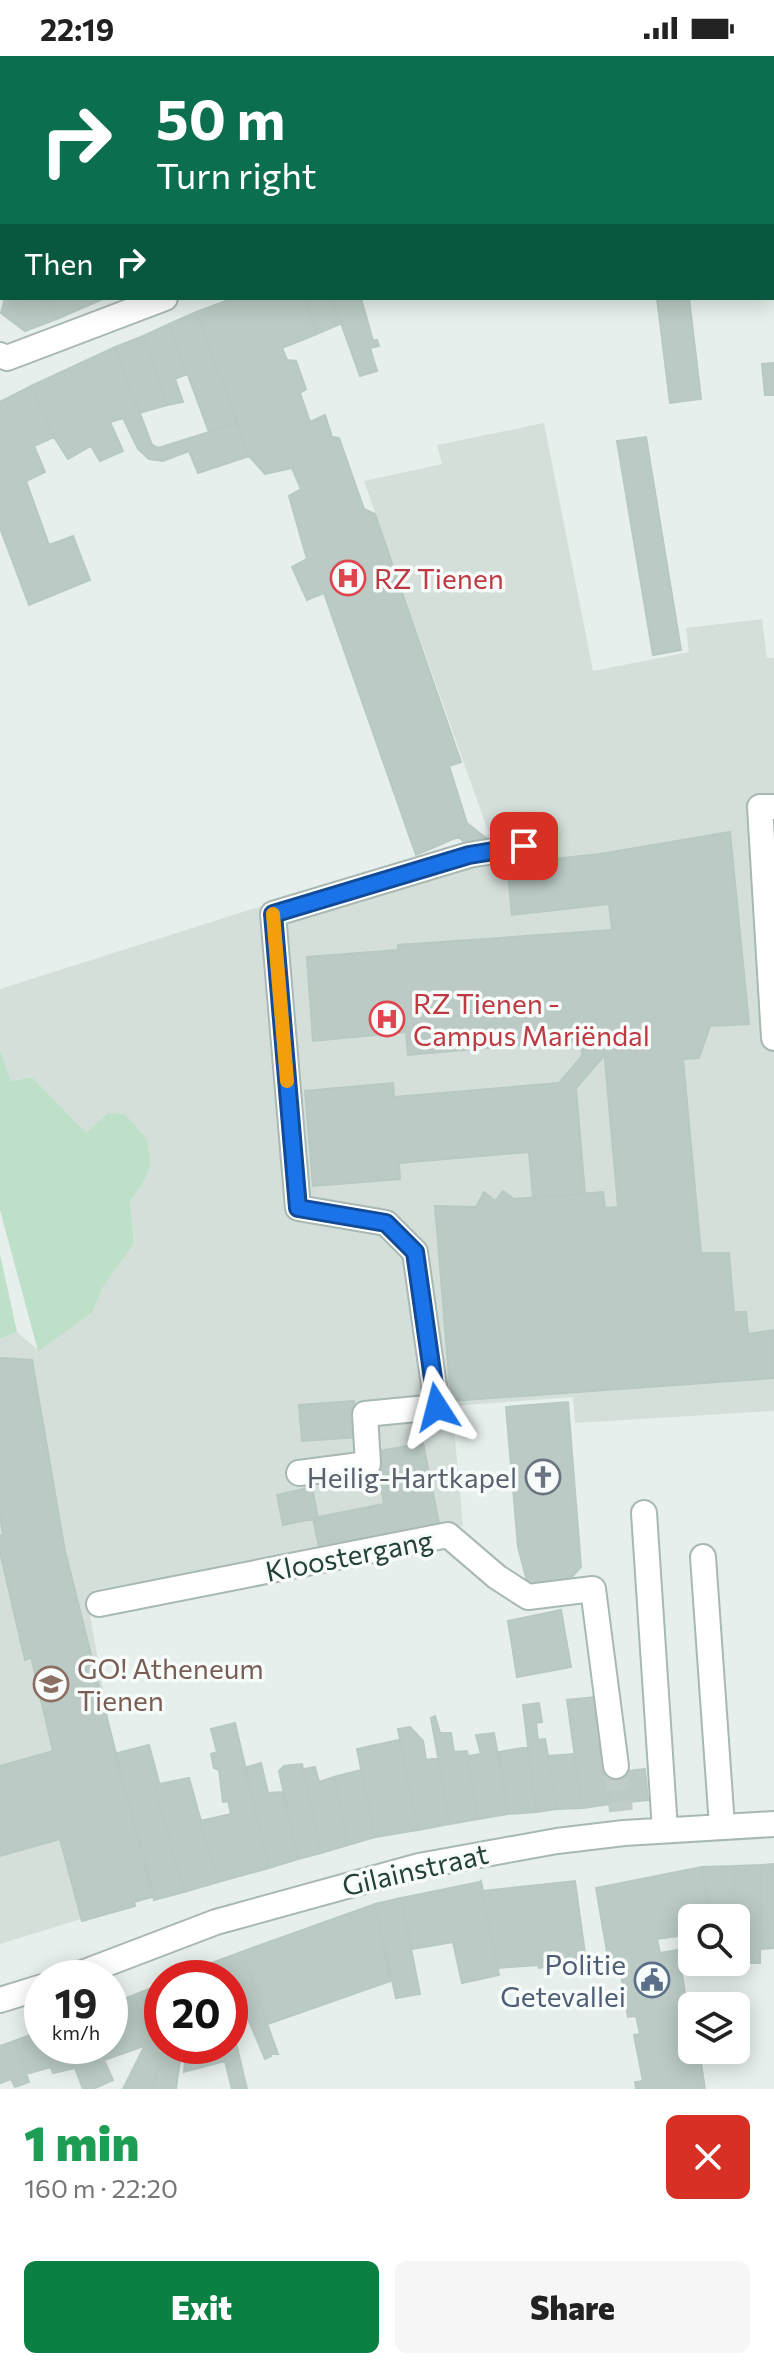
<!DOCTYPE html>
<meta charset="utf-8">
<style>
body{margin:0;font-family:Commissioner,sans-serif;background:#f6f6f6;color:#222;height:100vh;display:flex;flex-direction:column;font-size:30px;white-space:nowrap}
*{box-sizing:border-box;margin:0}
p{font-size:26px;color:#767676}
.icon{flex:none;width:44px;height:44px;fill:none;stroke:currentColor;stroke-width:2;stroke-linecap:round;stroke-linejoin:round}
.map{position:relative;height:2033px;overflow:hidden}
.panel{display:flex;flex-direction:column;background:#fff;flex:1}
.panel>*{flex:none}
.banner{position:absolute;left:0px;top:0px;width:774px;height:244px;box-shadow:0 4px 20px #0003;background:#0b6e4f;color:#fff;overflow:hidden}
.buttons{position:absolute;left:678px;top:1848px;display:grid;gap:16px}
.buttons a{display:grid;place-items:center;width:72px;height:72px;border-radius:12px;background:#fff;box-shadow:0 4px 20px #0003;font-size:40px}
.speed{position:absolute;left:24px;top:1904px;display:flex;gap:16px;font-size:40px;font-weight:700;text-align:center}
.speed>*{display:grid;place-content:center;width:104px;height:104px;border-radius:50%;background:#fff;box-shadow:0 4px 20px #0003;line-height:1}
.speed small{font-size:20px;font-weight:400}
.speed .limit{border:12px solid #d22;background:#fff;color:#111}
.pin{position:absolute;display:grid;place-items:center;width:68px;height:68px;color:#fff;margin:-34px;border-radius:16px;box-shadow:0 4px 12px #0006}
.me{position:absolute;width:88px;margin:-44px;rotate:351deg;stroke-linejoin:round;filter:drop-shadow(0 0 6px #0008)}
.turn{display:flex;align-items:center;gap:28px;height:168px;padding:0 24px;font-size:36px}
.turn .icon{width:104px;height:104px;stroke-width:2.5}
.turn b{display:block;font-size:56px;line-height:68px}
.then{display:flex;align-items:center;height:76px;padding:0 24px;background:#0003;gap:16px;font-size:30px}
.round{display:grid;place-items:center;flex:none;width:84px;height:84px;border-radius:12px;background:#f6f6f6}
.overview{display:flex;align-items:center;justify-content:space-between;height:136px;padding:0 24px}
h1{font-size:48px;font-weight:800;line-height:60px;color:#1e9e55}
.button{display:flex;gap:16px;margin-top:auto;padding:16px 24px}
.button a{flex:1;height:92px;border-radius:12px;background:#0b8043;color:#fff;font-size:32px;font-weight:800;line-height:92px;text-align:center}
.button a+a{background:#f6f6f6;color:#222}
.status{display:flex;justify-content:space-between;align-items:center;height:56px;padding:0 40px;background:#fff;direction:ltr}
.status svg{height:22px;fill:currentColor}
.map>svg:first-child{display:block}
</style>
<div class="status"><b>22:19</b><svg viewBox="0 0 49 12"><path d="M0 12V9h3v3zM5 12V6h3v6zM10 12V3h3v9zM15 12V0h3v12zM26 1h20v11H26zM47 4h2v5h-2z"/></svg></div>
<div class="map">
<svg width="774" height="2033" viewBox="0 0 774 2033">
<rect width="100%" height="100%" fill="#e6efeb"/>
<path fill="#d4dfda" d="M544 367 593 615 689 596 686 572 762 563 767 602H774V1355L575 1367 573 1341 452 1350 463 1470 93 1534 90 1558 114 1698 152 1841 0 1888V1283L17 1276 38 1294 92 1257 103 1231 134 1188 130 1145 145 1124 108 1057 86 1078 32 1021 11 1025 0 993V933L489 778 364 425 442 408 437 389Z"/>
<path fill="#bfe0c8" d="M0 993 11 1025 32 1021 86 1077 108 1057 125 1058 147 1083 150 1107 145 1124 130 1145 134 1188 103 1231 92 1257 38 1295 0 1154Z
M0 1198 17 1276 0 1283Z"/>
<path fill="#bbcac4" stroke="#b8c9c2" stroke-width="2" d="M65 0H138L64 2Z
M5 242H46L57 263 25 275 1 257Z
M46 242H105L57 263Z
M234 242H305L317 278 282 292 287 304 296 305 306 333 300 337 310 366 325 359 332 381 339 382 364 453 375 458 461 706 449 710 467 767 458 781 416 799 324 537 307 544 292 511 307 503 289 440 301 433 292 412 265 418 249 400 196 256Z
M305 242H332L340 268 317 278Z
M332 242H361L373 285 377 284 379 290 370 292 377 315 360 320Z
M657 242H689L701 343 670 347Z
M196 256 238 367 209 376 169 268Z
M169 268 187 318 175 323 183 346 167 349 143 280Z
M143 280 167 349 139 357 115 291Z
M115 291 152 389 158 392 238 367 249 400 198 417 189 395 163 405 149 403 138 393 123 362 110 366 123 395 100 405 91 390 68 403 54 381 31 330Z
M774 307V339H765L762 308Z
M31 330 54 381 34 390 45 416 26 425 49 489 73 480 90 524 29 549 0 472V346Z
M646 381 681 594 653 599 617 385Z
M467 767 517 807 508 818 458 781Z
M730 776 749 968 710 970 699 1002 683 1003 701 1197H729L734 1256H746L748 1278 774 1274V1322L451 1345 435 1150 476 1151 484 1136 495 1145 503 1135 514 1143 603 1136 605 1152 618 1151 603 982 408 999 406 976 313 985 307 901 398 894V889L612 874 609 848 512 859 508 818 517 807 600 798Z
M603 982 604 1000 576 1032 585 1138 533 1142 529 1096 399 1107 400 1123 313 1130 305 1035 393 1027 394 1041 559 1027 582 1000 581 984Z
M0 1302 32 1304 65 1495 152 1841 134 1846 135 1850 82 1865 60 1783 0 1800V1710L53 1695 31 1601 25 1604 0 1496V1479H3L0 1459Z
M354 1345 359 1381 302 1385 299 1349Z
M568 1346 581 1511 562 1532 540 1533 527 1525 518 1491 506 1351Z
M423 1387 440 1472 320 1496 313 1462 384 1448 374 1396Z
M312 1431 318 1462 283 1469 277 1439Z
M561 1554 571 1611 517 1621 508 1565Z
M595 1641 611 1748 582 1752 567 1644Z
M539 1647 542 1666 536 1667 538 1684 545 1683 557 1753 536 1756 523 1649Z
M435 1660 440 1677H451L454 1696 467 1695 478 1763 450 1768 431 1662Z
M235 1667 269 1812 218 1826 200 1765 231 1758 228 1745 223 1746 219 1714 214 1712 211 1698 217 1696 211 1673Z
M410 1671 423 1685 426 1704 438 1702 450 1768 418 1774 398 1673Z
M494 1677 508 1758 478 1763 468 1700 481 1698 476 1679Z
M399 1684 418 1774 375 1781 357 1693Z
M149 1689 159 1726 154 1729 184 1836 154 1844 143 1796 114 1698Z
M528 1691 536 1756 508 1758 499 1696Z
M574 1698 582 1752 557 1753 548 1700Z
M261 1707 268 1737 282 1736 298 1803 269 1812 244 1712Z
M302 1708 321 1797 298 1803 279 1715 284 1710Z
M315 1711 319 1726 334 1721 348 1789 321 1797 304 1713Z
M645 1713 648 1744 611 1748 609 1717Z
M361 1714 375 1781 348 1789 334 1721Z
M189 1722 218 1826 184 1836 154 1729Z
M774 1808V1892L761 1893V1809Z
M761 1809 760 1907H740L734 1862V1810Z
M734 1810V1862H711L702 1811Z
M702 1811 711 1862H692V1878L657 1883 660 1897 678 1894 687 1949 697 1947 698 1950H692V1994H699L705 2033H636L635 2026 643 2025 634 1979 640 1978 636 1960 628 1961 618 1900 610 1902 607 1896 596 1832Z
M481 1825 483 1835 575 1825 586 1905 539 1912 538 1909 498 1912 480 1826Z
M480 1826 499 1919 462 1927 453 1886 412 1893 401 1842Z
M401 1842 420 1938 396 1942 375 1848Z
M375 1848 390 1925 268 1968 241 1896Z
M241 1896 278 1998H270L271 2000 265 2003 243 1951 230 1956V1922H219L214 1906Z
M214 1906 219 1922H176Z
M162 1928V1959L151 1932Z
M151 1932 162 1959 164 1990 153 2033H123L149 1981 134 1939Z
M134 1939 149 1981 144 1990 96 2007 91 1990H110V1948Z
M230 1962 247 2033H232L225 2005 184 2016 186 1990H230Z
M38 1976 51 2011 26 2018 14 1985Z
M14 1985 29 2026 15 2031 11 2023 1 2027 0 2024V1990Z
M43 1990H91L96 2007 104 2004 113 2024 93 2033H83L75 2012 53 2017Z
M164 1990H182L176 2033H153Z"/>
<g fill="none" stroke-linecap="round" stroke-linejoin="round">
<path stroke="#bfccc8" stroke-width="24" stroke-dasharray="24 12" stroke-linecap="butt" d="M616 1710 621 1755"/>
<g stroke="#a8b8b2" stroke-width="28">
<path id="minor" d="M36 2V0
M772 15 774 14
M0 171 2 162
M0 299 7 302 165 242
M774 751H760L774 982
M299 1417 368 1408 365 1358 437 1351 415 1196 386 1167 298 1152 273 858 469 799 524 790
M644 1457 665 1774
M703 1501 722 1770
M99 1548 448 1479 497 1521 528 1541 593 1533 616 1710
M69 1922 216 1866 419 1810 557 1785 624 1777 774 1768
M0 1944 42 1931"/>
</g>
<use href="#minor" stroke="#fff" stroke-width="24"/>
</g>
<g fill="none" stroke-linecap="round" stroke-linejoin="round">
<g stroke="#114b97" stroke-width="20">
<path id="route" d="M437 1351 415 1196 386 1167 298 1152 273 858 469 799 524 790"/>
</g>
<use href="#route" stroke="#1a73e8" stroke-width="14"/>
<path stroke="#f59e0b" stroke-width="14" d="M273 858 287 1025"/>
</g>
<defs>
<g id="hospital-ring" transform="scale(1.8)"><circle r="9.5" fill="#f7fbf9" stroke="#e0444e" stroke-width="1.5"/><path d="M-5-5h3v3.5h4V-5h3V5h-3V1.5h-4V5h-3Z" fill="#e0444e"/></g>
<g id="church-ring" transform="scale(1.8)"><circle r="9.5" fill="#f7fbf9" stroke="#6b7280" stroke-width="1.5"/><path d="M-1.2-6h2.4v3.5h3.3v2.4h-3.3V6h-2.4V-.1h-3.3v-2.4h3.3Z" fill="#6b7280"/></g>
<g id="school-ring" transform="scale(1.8)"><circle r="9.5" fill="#f7fbf9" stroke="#8d6e63" stroke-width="1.5"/><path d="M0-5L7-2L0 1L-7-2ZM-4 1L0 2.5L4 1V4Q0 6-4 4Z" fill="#8d6e63"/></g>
<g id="civic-ring" transform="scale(1.8)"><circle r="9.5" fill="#f7fbf9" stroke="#5c6f8a" stroke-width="1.5"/><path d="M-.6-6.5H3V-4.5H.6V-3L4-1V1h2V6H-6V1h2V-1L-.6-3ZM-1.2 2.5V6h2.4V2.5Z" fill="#5c6f8a"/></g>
</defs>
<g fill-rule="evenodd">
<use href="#hospital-ring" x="348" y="522"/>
<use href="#hospital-ring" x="387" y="963"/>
<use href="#church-ring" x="543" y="1421"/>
<use href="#school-ring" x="51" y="1628"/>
<use href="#civic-ring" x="652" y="1924"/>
</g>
<g text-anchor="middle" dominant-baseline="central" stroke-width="7" stroke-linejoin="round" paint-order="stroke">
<g font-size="28" fill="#be3a42" stroke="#f7fbf9" text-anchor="start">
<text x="374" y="522">RZ Tienen</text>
<text x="413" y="947">RZ Tienen -<tspan x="413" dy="32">Campus Mariëndal</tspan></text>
</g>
<g font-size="28" fill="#5b616d" stroke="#f7fbf9" text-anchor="end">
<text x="517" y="1421">Heilig-Hartkapel</text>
</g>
<g font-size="28" fill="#24423a" stroke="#f7fbf9">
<text transform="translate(349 1499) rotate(-11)">Kloostergang</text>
<text transform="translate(415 1813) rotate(-13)">Gilainstraat</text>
</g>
<g font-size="28" fill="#785e54" stroke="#f7fbf9" text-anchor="start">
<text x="77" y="1612">GO! Atheneum<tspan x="77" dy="32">Tienen</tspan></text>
</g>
<g font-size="28" fill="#4e5e75" stroke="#f7fbf9" text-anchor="end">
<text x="626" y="1908">Politie<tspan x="626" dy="32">Getevallei</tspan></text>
</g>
</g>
</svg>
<div class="buttons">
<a><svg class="icon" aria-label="search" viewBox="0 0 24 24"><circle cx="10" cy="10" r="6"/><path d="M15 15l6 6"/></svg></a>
<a><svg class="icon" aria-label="layers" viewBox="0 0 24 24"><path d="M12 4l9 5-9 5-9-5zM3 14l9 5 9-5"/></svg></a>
</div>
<div class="speed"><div>19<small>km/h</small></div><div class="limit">20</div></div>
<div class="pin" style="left:524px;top:790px;background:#d93025"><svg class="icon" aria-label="arrive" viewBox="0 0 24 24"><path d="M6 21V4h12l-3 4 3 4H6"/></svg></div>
<svg class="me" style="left:437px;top:1351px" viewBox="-20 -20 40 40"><path d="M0-17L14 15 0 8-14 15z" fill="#1a73e8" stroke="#fff" stroke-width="4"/></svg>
<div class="banner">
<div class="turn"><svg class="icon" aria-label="right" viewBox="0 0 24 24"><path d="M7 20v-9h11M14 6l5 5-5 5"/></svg><div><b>50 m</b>Turn right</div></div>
<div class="then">Then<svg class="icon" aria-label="right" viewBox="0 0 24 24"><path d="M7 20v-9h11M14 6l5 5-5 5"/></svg></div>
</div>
</div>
<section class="panel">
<div class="overview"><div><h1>1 min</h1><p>160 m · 22:20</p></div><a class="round" style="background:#d93025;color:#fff"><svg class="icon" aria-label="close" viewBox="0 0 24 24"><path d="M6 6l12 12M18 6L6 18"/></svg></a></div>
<div class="button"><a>Exit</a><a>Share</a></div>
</section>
